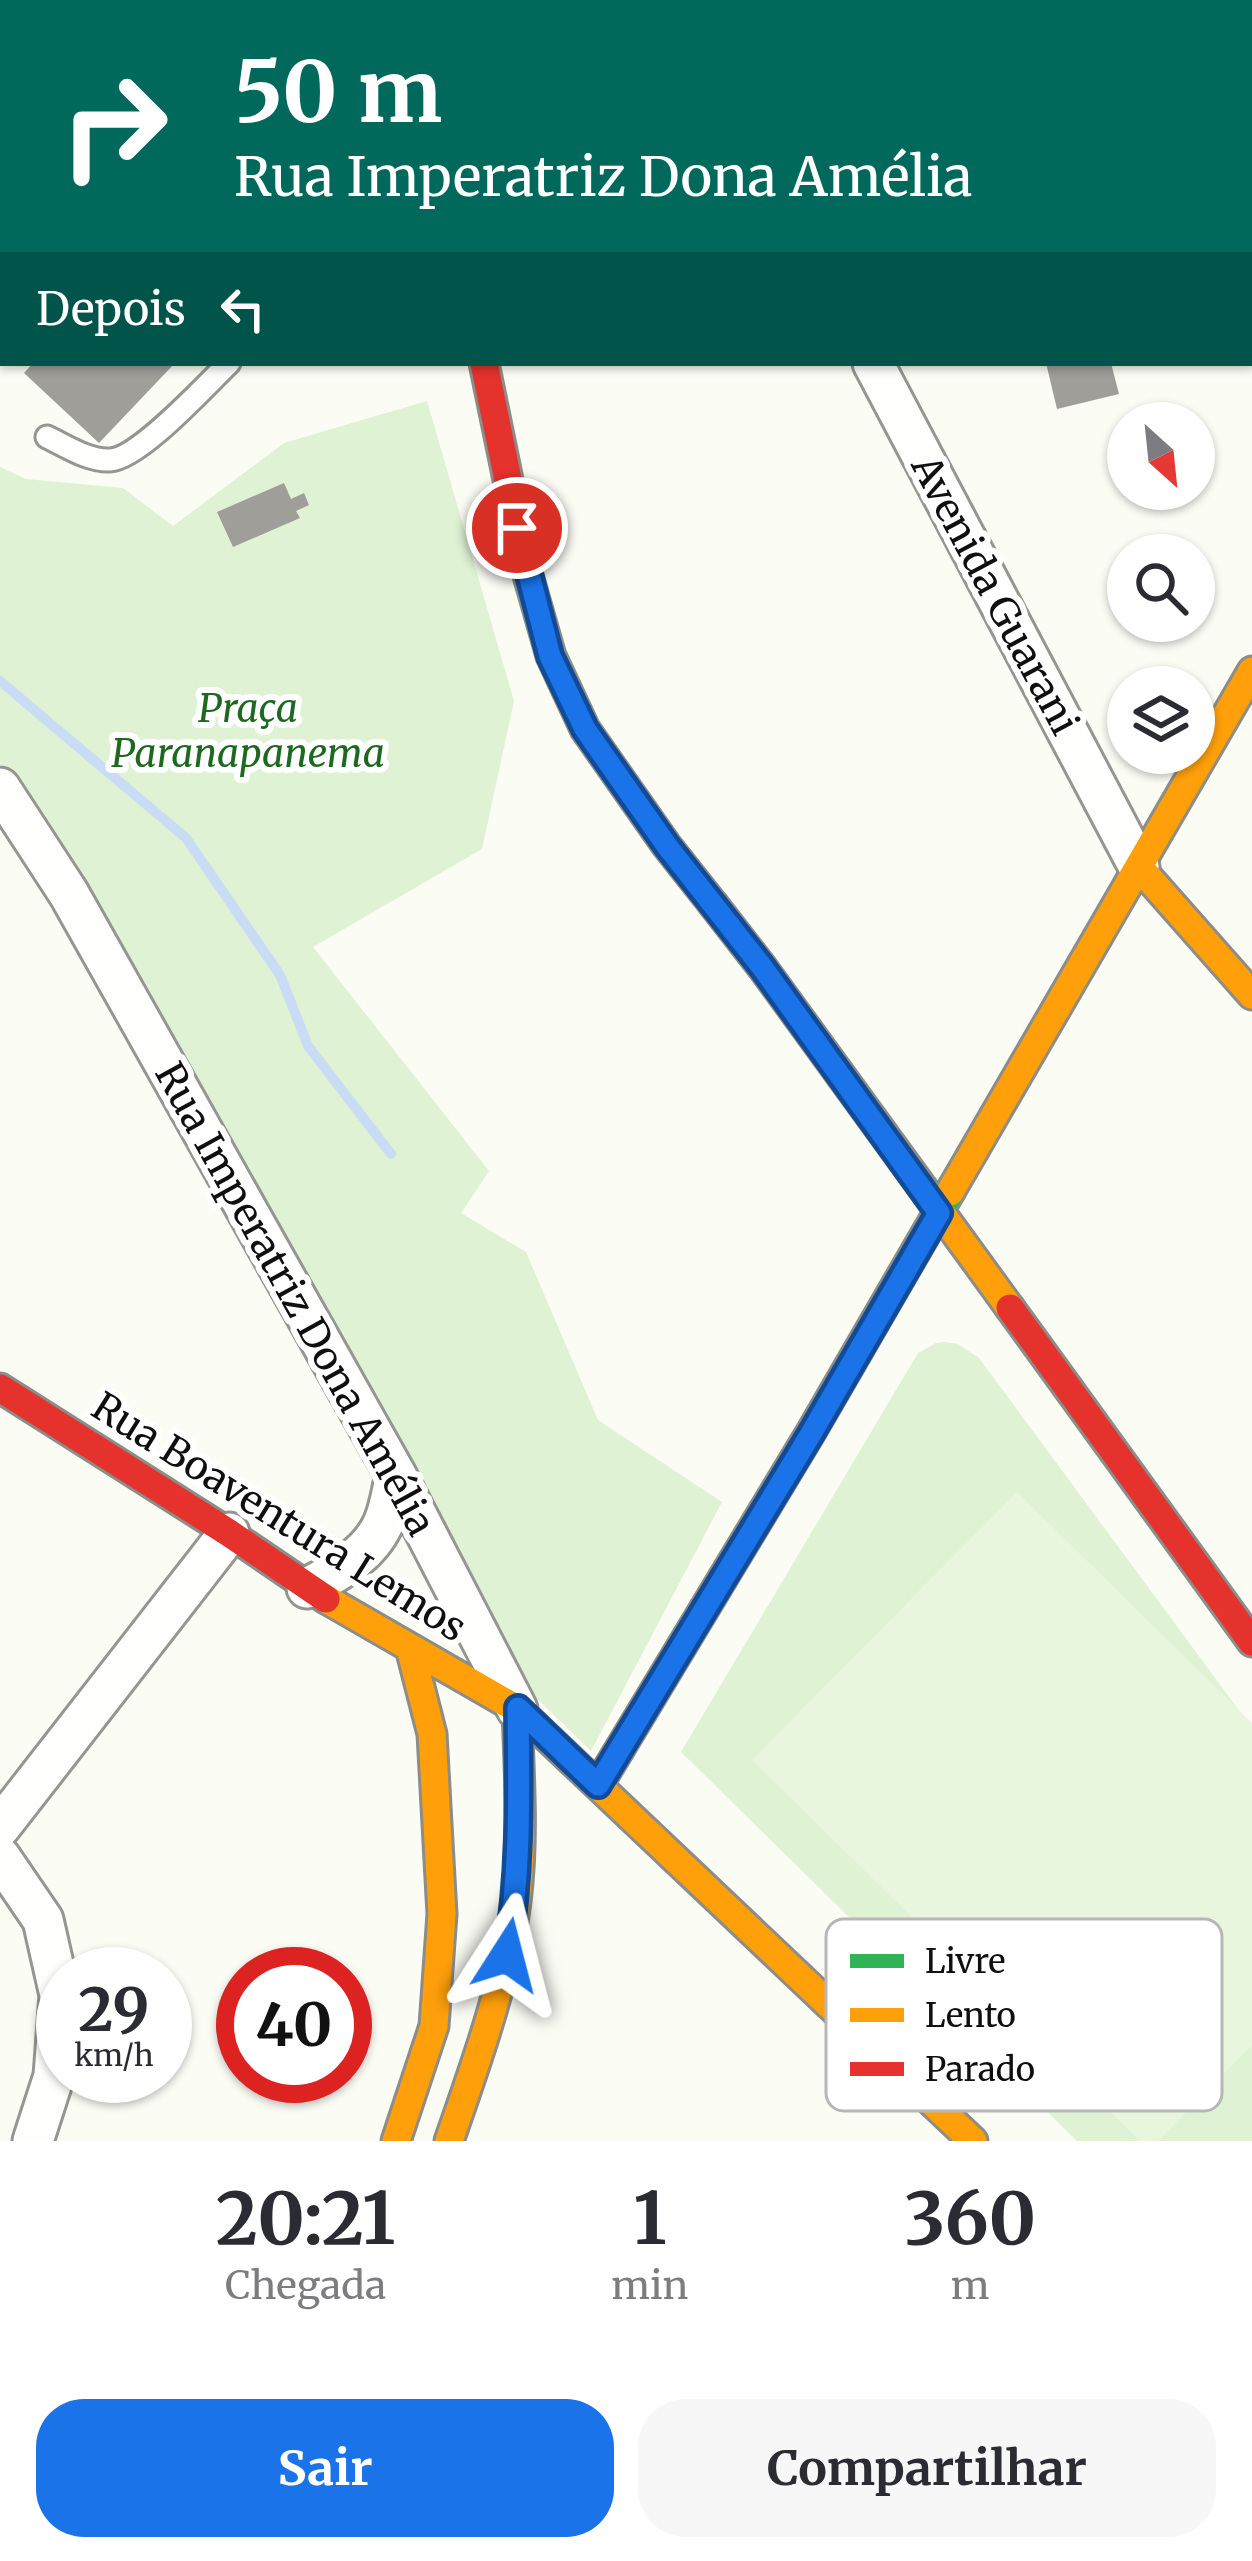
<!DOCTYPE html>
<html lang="pt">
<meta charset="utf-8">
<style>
body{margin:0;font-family:Merriweather,serif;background:#f7f7f7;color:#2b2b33;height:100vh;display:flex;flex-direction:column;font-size:45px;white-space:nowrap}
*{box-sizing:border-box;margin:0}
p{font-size:39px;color:#7c7c81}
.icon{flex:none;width:66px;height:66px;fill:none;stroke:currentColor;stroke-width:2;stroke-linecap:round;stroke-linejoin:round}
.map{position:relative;height:2141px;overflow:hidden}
.panel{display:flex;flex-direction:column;background:#fff;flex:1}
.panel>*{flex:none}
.hud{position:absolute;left:0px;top:0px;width:1254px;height:366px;box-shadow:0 3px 9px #0004;background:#00695c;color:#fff;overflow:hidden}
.needle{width:78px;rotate:153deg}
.controls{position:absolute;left:1107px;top:402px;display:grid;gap:24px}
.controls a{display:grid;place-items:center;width:108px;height:108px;border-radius:50%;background:#fff;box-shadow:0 3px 9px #0004;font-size:60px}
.speed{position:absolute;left:36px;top:1947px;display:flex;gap:24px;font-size:60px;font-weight:700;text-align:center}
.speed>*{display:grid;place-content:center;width:156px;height:156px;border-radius:50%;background:#fff;box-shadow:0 3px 9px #0004;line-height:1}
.speed small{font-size:30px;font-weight:400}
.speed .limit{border:18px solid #d22;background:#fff;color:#111}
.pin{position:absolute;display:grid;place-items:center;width:102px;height:102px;color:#fff;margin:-51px;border:6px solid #fff;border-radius:50%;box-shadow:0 3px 12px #0007}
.me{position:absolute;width:132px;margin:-66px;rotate:9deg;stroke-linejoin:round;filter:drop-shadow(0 0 9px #0008)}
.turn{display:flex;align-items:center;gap:42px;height:252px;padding:0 36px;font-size:54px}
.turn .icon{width:156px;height:156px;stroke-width:2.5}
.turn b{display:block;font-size:84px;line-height:102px}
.then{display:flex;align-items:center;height:114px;padding:0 36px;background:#0003;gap:24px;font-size:45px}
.eta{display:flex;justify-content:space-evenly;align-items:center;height:204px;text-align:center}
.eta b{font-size:72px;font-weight:700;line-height:84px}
.cta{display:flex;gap:24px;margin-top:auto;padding:24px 36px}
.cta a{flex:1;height:138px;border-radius:48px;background:#1a73e8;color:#fff;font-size:48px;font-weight:700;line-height:138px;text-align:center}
.cta a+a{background:#f7f7f7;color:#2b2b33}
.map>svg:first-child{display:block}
</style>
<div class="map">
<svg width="1252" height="2141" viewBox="0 0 1252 2141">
<rect width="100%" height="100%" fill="#fbfcf4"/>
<path fill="#dff2d4" d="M427 401 514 701 482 849 313 947 489 1171 461 1213 526 1252 598 1420 722 1502 591 1751 532 1694 412 1468 68 856 43 818 0 764V467L26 479 123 488 173 526 284 443Z
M945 1342 958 1344 979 1358 1252 1728V2141H1077L681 1752 918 1353 936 1343Z"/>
<path fill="#e9f6de" d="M1017 1492 1252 1723V2045L1158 2141H1140L752 1760Z"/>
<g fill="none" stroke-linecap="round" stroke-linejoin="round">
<path stroke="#cadcf5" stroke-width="10" d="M0 681 186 838 280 975 308 1046 391 1154"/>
</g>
<path fill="#9f9e99" d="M33 363H175L99 443 24 373Z
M1046 363H1111L1119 394 1057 409Z
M284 483 291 499 304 493 309 505 296 511 300 518 233 547 217 512Z"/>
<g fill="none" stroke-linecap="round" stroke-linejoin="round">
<g stroke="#959692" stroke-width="27">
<path id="lane" d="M111 0 113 3
M47 437C66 446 88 461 110 460 139 459 206 385 229 363"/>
</g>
<g stroke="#959692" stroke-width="45">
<path id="street" d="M642 0 644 3
M848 3 851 0
M1251 222 1252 225
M873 363 1139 867
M0 788 69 894 396 1475 517 1709
M307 1588C336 1573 369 1555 383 1524 390 1509 392 1490 396 1475
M0 1827 229 1533
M0 1857 43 1920 60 1995 54 2076 33 2141"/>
</g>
<g stroke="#8c8c89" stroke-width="33">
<path id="fast" d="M195 0 198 3
M598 1785 811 1432 950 1192"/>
</g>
<g stroke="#8c8c89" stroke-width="33">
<path id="slow" d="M1251 35H1252
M1139 867 1252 995
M713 904 762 967 1010 1308
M950 1192 1252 671
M326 1599 517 1709 973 2141
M396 2141 434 2026 442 1914 432 1734 410 1648
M449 2141C476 2063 505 1984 516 1902 524 1838 519 1773 517 1709"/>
</g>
<g stroke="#8c8c89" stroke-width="33">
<path id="jam" d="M1179 0 1183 3
M484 363 527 572 551 656 585 729 667 846 713 904
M1010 1308 1252 1642
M0 1388 229 1533 326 1599"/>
</g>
<use href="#lane" stroke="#fefffd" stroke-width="21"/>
<use href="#street" stroke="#fefffd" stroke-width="39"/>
<use href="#fast" stroke="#30b455" stroke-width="27"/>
<use href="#slow" stroke="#ff9f0a" stroke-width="27"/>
<use href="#jam" stroke="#e5322d" stroke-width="27"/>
</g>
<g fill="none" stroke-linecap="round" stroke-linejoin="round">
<g stroke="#114b97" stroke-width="30">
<path id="route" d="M507 1955C521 1871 519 1794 518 1708L598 1785 812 1432 939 1213 762 967 667 846 585 729 550 656 517 528"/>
</g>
<use href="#route" stroke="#1a73e8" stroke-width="21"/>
</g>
<g text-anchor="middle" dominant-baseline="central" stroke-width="12" stroke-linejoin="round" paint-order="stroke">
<g font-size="39" fill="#0f0f0f" stroke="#fff">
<text transform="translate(995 595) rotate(62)">Avenida Guarani</text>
<text transform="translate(295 1299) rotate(61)">Rua Imperatriz Dona Amélia</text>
<text transform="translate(279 1517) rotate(32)">Rua Boaventura Lemos</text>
</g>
<g font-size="39" font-style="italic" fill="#1e6820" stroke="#fff">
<text x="248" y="708">Praça<tspan x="248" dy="45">Paranapanema</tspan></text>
</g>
</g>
<rect x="826" y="1919" width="396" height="192" rx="18" fill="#fff" stroke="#b7b7b7" stroke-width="3"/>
<rect x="850" y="1954" width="54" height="14" fill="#30b455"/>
<rect x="850" y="2008" width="54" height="14" fill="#ff9f0a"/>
<rect x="850" y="2062" width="54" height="14" fill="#e5322d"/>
<g font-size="33" fill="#0f0f0f">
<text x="925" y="1973">Livre</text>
<text x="925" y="2027">Lento</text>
<text x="925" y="2081">Parado</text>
</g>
</svg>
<div class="controls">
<a><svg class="needle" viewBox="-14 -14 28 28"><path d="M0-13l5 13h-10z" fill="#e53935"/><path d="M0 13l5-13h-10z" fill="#7c7c81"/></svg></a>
<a><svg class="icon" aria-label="search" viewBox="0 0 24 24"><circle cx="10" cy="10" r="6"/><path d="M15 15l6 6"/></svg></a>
<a><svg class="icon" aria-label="layers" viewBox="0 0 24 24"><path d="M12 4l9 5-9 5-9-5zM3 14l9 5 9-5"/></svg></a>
</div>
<div class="speed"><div>29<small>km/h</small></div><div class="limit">40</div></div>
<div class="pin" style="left:517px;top:528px;background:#d93025"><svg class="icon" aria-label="arrive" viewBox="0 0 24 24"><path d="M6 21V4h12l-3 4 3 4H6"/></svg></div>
<svg class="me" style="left:507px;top:1955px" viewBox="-20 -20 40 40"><path d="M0-17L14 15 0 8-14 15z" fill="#1a73e8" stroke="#fff" stroke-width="4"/></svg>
<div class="hud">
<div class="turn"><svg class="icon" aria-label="right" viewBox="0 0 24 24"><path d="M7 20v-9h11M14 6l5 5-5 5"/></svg><div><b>50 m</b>Rua Imperatriz Dona Amélia</div></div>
<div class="then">Depois<svg class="icon" aria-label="left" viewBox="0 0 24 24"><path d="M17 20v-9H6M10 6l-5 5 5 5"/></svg></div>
</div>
</div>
<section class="panel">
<div class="eta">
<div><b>20:21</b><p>Chegada</p></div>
<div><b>1</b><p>min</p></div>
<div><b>360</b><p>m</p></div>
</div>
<div class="cta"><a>Sair</a><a>Compartilhar</a></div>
</section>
